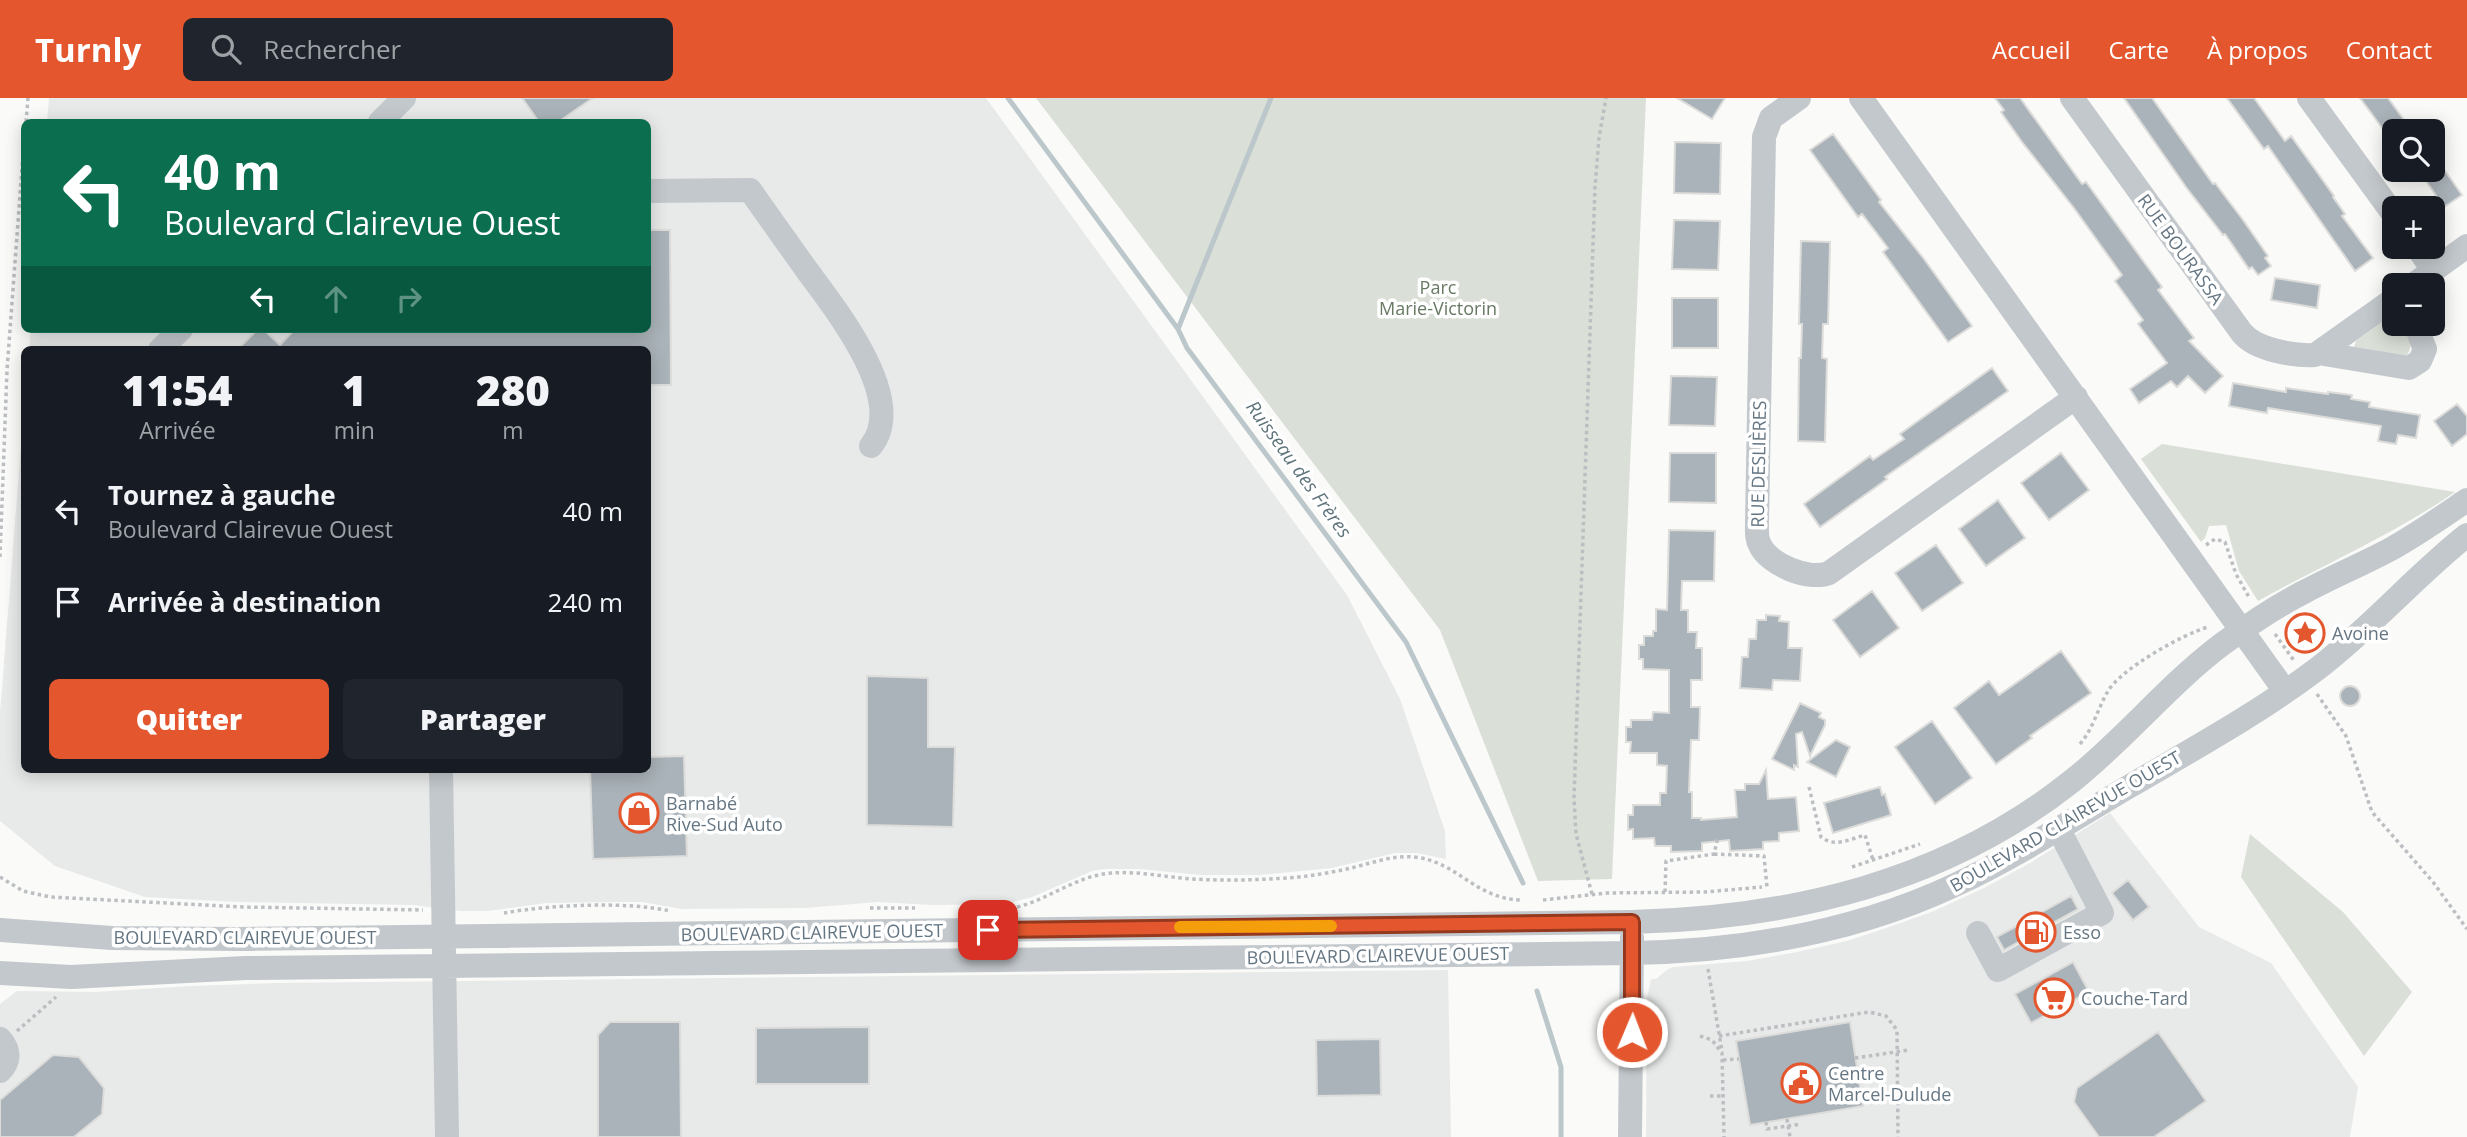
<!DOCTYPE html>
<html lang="fr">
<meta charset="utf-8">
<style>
body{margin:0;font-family:"Open Sans",sans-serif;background:#20242c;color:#f1f3f6;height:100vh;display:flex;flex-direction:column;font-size:26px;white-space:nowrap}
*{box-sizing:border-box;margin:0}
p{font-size:23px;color:#9ea1a6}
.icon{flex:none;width:38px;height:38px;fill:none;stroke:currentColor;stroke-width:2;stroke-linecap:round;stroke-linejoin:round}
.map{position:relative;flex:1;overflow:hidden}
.sheet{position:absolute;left:21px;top:248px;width:630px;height:427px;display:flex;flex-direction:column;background:#171b24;border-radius:10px;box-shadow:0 4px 18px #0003}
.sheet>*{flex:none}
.guide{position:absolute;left:21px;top:21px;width:630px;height:214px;border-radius:10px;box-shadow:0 4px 18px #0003;background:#0b6e4f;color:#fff;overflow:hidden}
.tools{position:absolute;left:2382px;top:21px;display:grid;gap:14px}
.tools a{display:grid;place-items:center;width:63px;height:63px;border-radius:10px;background:#171b24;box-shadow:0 4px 18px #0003;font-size:35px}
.pin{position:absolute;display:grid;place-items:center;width:60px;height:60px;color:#fff;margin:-30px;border-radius:14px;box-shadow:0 4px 10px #0006}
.me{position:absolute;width:77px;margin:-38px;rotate:1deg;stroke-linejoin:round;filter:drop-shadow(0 0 5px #0008)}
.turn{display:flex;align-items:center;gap:24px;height:147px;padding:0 28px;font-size:32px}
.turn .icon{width:91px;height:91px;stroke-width:2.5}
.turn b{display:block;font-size:49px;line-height:60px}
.lanes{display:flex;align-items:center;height:66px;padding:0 28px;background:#0003;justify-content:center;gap:35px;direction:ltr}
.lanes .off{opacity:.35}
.eta{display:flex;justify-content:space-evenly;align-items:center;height:119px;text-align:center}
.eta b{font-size:42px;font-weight:800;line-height:49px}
.cta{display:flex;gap:14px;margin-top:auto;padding:14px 28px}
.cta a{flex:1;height:80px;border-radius:10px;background:#e4572e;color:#fff;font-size:28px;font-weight:800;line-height:80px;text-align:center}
.cta a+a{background:#20242c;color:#f1f3f6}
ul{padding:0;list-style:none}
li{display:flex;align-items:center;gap:21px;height:91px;padding:0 28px}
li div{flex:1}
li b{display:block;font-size:26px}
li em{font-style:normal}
header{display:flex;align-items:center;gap:42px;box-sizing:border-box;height:98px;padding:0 35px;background:#e4572e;color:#fff}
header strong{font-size:33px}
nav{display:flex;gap:38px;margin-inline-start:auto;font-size:24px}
.search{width:490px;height:63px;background:#20242c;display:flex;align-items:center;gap:18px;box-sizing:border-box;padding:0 24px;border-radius:10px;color:#9ea1a6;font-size:26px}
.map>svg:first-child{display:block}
</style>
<header>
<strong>Turnly</strong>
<div class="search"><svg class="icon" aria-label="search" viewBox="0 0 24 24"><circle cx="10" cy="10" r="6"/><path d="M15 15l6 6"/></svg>Rechercher</div>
<nav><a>Accueil</a><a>Carte</a><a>À propos</a><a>Contact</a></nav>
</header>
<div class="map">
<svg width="2467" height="1039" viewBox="0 0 2467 1039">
<rect width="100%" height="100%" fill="#fafaf8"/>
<path fill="#e8e9e9" d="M49 0H986L1347 497 1400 601 1445 733 1446 761 1417 755H1395L1332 770 1260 777H1201L1139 771H1105L1092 773 1032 799 1006 806 933 807 878 804 805 810 682 811 642 804H618L547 805 488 813H460L413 807 238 804 145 799 55 768 0 723V615L24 310V672H648V252H29L31 231H648V24H47Z
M2110 715 2199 829 2271 865 2358 989 2350 1039H1646L1647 901 1651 881H1656L1668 871 1674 869 1747 863 1797 854 1847 843 1889 829 1934 813 1984 790 2030 765Z
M1448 872 1451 1039H0V906L17 893 95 894 191 888 276 885Z"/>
<path fill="#dadfd7" d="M1036 0H1646L1612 781 1538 783 1440 532Z
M2394 219V226H2401L2411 247 2408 256 2405 258 2354 249 2356 243 2388 220Z
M2162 346 2455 394C2393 437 2324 466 2258 503L2239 473 2226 427 2209 428 2205 440 2201 444 2141 361Z
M2250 736 2343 814 2412 894 2364 958 2241 779Z"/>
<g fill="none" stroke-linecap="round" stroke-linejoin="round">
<path stroke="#bbc7cb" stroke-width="5" d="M1008 0 1178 231 1187 250 1406 544 1523 785
M1178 231 1271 0
M1537 893 1561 969V1039"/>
</g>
<path fill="#aab3b9" stroke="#dcdcda" stroke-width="2" d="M522 0H593L558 24H539Z
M1677 0H1725L1712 21Z
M1995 0H2020L2082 86 2086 84 2162 189 2158 192 2194 240 2189 243 2223 278 2205 295 2188 278 2177 289 2171 283 2139 305 2130 291 2167 265 2138 226 2143 222 2115 183 2122 177 2074 110 2022 44 2001 14 2004 12Z
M2124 0H2152L2213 86 2215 85 2243 122 2268 158 2265 160 2271 168 2258 177 2252 169 2249 171 2225 136 2223 137 2186 89Z
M2227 0H2254L2285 43 2291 38 2334 98 2333 99 2345 116 2342 118 2373 160 2355 173 2268 48 2264 51Z
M2360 0H2388L2412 33H2394V46Z
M1833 36 1881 102 1879 104 1924 161 1972 228 1948 244 1883 154 1888 150 1862 116 1858 119 1810 52Z
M1675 44 1721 45 1720 96 1674 95Z
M2441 67 2462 97 2444 109 2424 80Z
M1674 122 1720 123 1718 172 1672 171Z
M648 132H670L671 287H648V252H237L258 231H263L280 247 295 231H648Z
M1801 143 1830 144 1828 226H1823L1822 260 1827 261 1825 344 1798 343 1799 260H1801L1802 226H1799Z
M2275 180 2320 187 2317 210 2271 202Z
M1672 200H1718V250H1672Z
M1992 270 2008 293 1885 379 1887 381 1820 429 1804 406 1870 358 1873 362 1904 341 1900 336Z
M1671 278 1717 279 1715 328 1669 327Z
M2233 285 2286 294V290L2328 296V294L2352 297 2351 301 2370 304 2369 309 2420 317 2416 340 2398 337 2396 346 2378 343 2381 328 2268 310 2267 315 2229 308Z
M2457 306 2467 318V336L2452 348 2434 323Z
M1670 355H1716V405L1669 404Z
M2061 355 2089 392 2049 422 2021 385Z
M1998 402 2025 440 1986 468 1959 431Z
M1669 432 1715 433 1714 483H1682L1681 512H1688V534H1697L1696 550H1702V582H1691V609H1700L1699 642H1691L1689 694H1692V720H1701V722L1737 719 1735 692H1745V686H1759L1766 672 1768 701 1796 699 1799 733 1779 735V743L1763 744V751L1730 753 1729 742 1702 745V753L1671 754V748H1655L1654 740 1633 741V731L1628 732V717H1633V707H1660V695H1666L1667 668 1657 667V655H1630L1631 644H1626V629H1631V622H1652L1653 614 1669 615V572L1643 571V561H1639V547H1644V538H1653V533H1656V511L1667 512Z
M1936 447 1963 485 1922 513 1895 475Z
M1872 493 1899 530 1860 559 1833 522Z
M1766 517 1780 518 1779 523 1789 524 1788 550H1802L1800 583 1773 582 1772 592 1740 590 1742 559H1748L1749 541H1756L1757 522H1766Z
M2061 553 2091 595 2030 638 2032 640 1996 666 1954 610 1989 583 1999 597Z
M867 578 928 580V649H955L953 729 867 727Z
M2340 598a10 10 0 1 1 20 0a10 10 0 1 1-20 0Z
M1800 605 1821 615 1819 619 1825 622V627L1810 658 1802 634 1796 636 1798 669 1794 667V672L1772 661Z
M1932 623 1972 680 1935 706 1895 649Z
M1836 642 1850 649 1836 679 1807 664Z
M684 658 687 758 593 761 590 672H648V659Z
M1880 689 1882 697 1885 696 1891 717 1833 735 1824 705Z
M2128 782 2149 809 2133 822 2112 795Z
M2071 798 2078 811 2004 852 1997 839Z
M2073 864 2089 894 2031 925 2015 896Z
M610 924H680L681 1039H598V937Z
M1850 924 1863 1008 1750 1027 1736 943Z
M869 929V986H756V930Z
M2158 934 2206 1003 2154 1039H2099L2074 1004 2077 990Z
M1380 941 1381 997 1317 998 1316 942Z
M53 957 79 959 104 990 102 1016 74 1039H0V1002Z"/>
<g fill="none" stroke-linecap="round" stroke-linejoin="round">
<path stroke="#bbbfc2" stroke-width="3.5" stroke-dasharray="3.5 3.5" stroke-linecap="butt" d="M26 24 28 0
M289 231 293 234
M2206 447 2215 441 2225 444 2236 476 2250 501
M0 459 7 272 24 43
M2275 536 2295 564
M2317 596 2346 638 2372 714 2433 784 2467 831
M2080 646C2093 631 2098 610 2108 593 2121 571 2183 536 2208 529
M1809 689 1821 739C1835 750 1850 741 1865 737L1873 762
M1714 756 1764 758 1767 789
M1852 769 1920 746
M0 779 23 793 50 799 243 809 423 812
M1665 794 1666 763 1714 756 1718 739
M1592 796 1576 736 1574 700 1595 89 1599 40 1606 0
M1543 802 1607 795 1705 794 1762 789
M1017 809C1050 801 1077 777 1112 775 1138 773 1165 779 1192 781 1227 783 1263 782 1299 779 1316 777 1334 774 1351 770 1372 765 1393 757 1414 759 1457 763 1475 801 1521 802
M870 810H915
M504 815C549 807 626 803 670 813
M1708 871 1722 953
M17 933 56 899
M1700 938 1712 942 1722 955 1724 1039
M1719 938 1869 914 1886 918 1897 932 1898 1039
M1855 960 1909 952
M1723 962 1739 961
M1710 998H1723
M1787 1021 1790 1039
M1766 1024 1767 1031 1801 1026"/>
<path stroke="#c3c8cc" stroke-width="24" d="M1799 0 1771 20 1764 39 1757 424C1757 432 1756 440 1760 447 1769 467 1809 483 1829 475L2076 299
M1861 0 2285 593
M2072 0 2242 235C2256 252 2294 258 2315 257L2394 201
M2309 0 2394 117
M380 24 404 0
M648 93 750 92C768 118 787 144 806 171 833 208 909 301 871 348
M2417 149 2433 172
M2413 187 2467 148
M160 252 181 231
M2318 255 2409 270 2420 263 2425 251 2415 226
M441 672 447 1039
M0 832 112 840 238 841 1632 824C1792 820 1945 784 2072 683 2125 641 2167 588 2221 547 2248 527 2276 508 2306 493 2334 478 2363 466 2391 451 2418 436 2442 419 2467 402
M1978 835 1998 872 2102 815 2058 730
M0 875 71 879 245 870 1632 855C1744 853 1853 835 1955 787 2016 759 2072 722 2130 688 2193 651 2259 615 2317 571 2371 530 2414 479 2467 437
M0 941C10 952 10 963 0 973
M1630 1039 1632 840"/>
</g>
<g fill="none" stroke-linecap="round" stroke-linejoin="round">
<g stroke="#94391e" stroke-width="18">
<path id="route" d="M988 832 1632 824V934"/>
</g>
<use href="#route" stroke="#e4572e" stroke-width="12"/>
<path stroke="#f59e0b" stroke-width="12" d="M1180 829 1331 828"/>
</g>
<defs>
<g id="sight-ring" transform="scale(2.0125)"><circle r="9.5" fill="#fff" stroke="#e4572e" stroke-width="1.5"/><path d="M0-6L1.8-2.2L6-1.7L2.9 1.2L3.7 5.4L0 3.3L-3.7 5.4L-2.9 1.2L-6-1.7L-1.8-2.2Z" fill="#e4572e"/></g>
<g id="shop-ring" transform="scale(2.0125)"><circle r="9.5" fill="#fff" stroke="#e4572e" stroke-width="1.5"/><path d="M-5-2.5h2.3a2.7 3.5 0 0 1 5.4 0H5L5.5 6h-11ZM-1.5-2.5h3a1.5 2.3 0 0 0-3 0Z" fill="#e4572e"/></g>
<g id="fuel-ring" transform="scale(2.0125)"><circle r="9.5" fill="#fff" stroke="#e4572e" stroke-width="1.5"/><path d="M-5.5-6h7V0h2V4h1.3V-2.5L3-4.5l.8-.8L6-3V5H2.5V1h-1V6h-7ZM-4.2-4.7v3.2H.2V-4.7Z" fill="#e4572e"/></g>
<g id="supermarket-ring" transform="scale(2.0125)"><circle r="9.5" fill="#fff" stroke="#e4572e" stroke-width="1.5"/><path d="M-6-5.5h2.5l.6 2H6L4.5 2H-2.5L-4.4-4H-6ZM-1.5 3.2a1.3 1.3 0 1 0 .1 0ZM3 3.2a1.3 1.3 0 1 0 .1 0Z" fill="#e4572e"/></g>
<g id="civic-ring" transform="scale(2.0125)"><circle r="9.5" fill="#fff" stroke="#e4572e" stroke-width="1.5"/><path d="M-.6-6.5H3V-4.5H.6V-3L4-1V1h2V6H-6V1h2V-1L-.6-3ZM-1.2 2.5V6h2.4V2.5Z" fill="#e4572e"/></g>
</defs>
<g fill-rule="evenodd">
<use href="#sight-ring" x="2305" y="535"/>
<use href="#shop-ring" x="639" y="715"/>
<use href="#fuel-ring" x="2036" y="834"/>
<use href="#supermarket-ring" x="2054" y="900"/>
<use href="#civic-ring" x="1801" y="985"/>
</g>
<g text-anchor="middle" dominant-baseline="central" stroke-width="7" stroke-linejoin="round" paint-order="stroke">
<g font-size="18" fill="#657683" stroke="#fff">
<text transform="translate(2181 151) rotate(54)">RUE BOURASSA</text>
<text transform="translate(1758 366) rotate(-89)">RUE DESLIÈRES</text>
<text transform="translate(2065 723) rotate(-30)">BOULEVARD CLAIREVUE OUEST</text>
<text transform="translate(812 834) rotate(-1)">BOULEVARD CLAIREVUE OUEST</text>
<text x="245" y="839">BOULEVARD CLAIREVUE OUEST</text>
<text transform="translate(1378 857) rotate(-1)">BOULEVARD CLAIREVUE OUEST</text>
</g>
<g font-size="18" fill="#687a64" stroke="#fff">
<text x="1438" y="189">Parc<tspan x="1438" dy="21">Marie-Victorin</tspan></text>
</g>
<g font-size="18" fill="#657683" stroke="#fff" text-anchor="start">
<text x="2332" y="535">Avoine</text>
<text x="666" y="705">Barnabé<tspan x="666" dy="21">Rive-Sud Auto</tspan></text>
<text x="2063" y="834">Esso</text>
<text x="2081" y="900">Couche-Tard</text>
<text x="1828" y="975">Centre<tspan x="1828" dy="21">Marcel-Dulude</tspan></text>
</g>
<g font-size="19" font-style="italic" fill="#60757c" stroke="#fff">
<text transform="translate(1299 371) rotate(54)">Ruisseau des Frères</text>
</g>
</g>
</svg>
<div class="tools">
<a><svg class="icon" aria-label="search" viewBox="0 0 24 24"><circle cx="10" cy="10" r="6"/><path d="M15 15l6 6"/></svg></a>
<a>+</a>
<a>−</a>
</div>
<div class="pin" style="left:988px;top:832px;background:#d93025"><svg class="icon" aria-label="arrive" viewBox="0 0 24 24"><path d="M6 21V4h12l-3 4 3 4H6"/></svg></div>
<svg class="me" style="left:1632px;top:934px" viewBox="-20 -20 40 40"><circle r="17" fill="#e4572e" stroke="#fff" stroke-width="3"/><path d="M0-11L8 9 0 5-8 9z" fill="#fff"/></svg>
<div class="guide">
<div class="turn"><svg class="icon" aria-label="left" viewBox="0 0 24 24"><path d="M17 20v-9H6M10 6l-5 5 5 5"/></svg><div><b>40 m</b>Boulevard Clairevue Ouest</div></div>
<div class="lanes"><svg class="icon" aria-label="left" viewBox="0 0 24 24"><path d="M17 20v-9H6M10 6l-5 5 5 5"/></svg><svg class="icon off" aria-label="ahead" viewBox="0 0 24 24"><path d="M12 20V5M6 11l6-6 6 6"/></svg><svg class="icon off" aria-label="right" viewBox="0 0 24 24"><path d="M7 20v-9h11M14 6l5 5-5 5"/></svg></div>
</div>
<section class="sheet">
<div class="eta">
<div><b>11:54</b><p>Arrivée</p></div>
<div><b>1</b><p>min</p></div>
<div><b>280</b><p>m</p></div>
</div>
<ul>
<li><svg class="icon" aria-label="left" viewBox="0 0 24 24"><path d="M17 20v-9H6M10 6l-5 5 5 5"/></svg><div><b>Tournez à gauche</b><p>Boulevard Clairevue Ouest</p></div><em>40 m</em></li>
<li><svg class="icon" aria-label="arrive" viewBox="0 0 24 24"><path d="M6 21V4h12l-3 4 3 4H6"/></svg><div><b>Arrivée à destination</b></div><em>240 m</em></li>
</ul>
<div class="cta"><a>Quitter</a><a>Partager</a></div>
</section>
</div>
